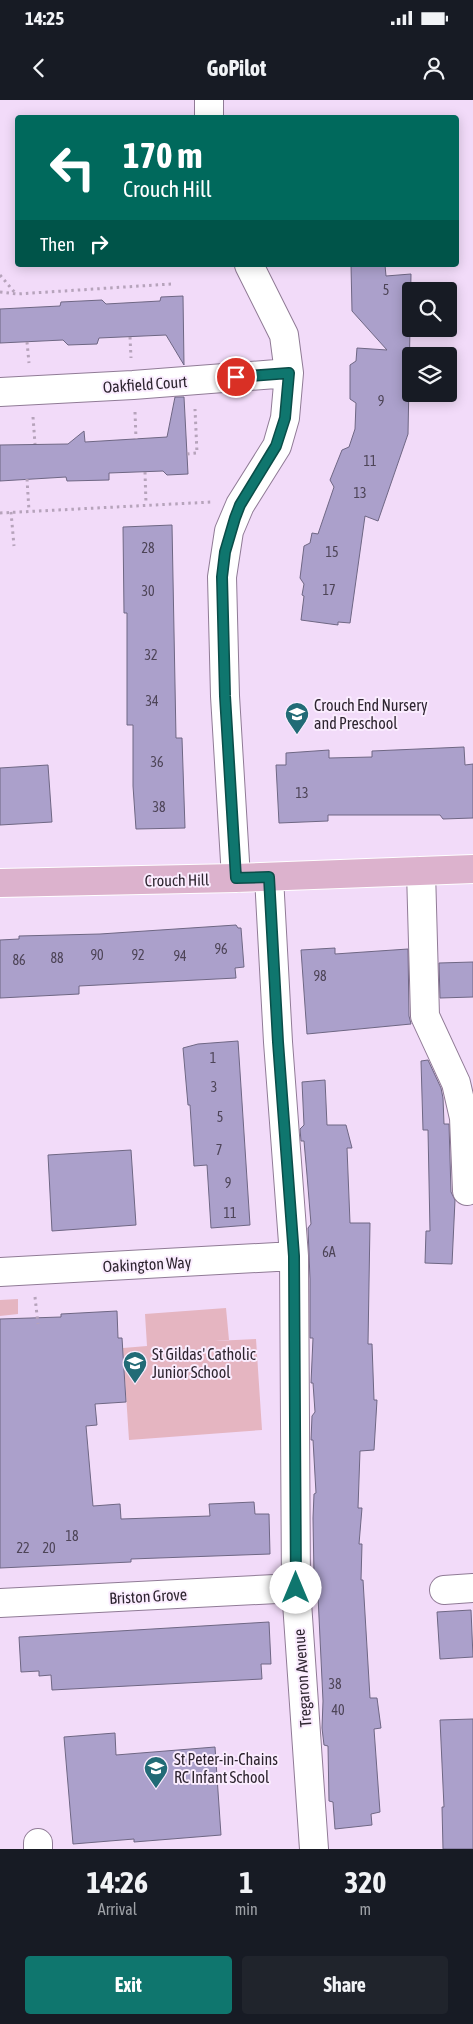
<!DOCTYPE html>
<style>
body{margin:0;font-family:"Asap Condensed",sans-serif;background:#20242c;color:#f1f3f6;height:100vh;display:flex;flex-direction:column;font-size:19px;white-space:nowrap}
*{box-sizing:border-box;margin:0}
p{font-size:16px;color:#9ea1a6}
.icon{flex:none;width:28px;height:28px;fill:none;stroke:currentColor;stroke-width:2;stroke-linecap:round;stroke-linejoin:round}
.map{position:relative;height:1749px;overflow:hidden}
.details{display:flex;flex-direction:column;background:#171b24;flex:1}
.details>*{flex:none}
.banner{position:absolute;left:15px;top:15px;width:444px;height:152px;border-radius:5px;box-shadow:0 2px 12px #0003;background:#00695c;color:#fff;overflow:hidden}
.buttons{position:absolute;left:402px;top:182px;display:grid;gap:10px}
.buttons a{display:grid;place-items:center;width:55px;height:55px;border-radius:5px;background:#171b24;box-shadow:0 2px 12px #0003;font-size:25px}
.pin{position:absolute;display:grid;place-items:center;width:42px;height:42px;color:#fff;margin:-21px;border:2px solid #fff;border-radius:50%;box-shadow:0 1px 5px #0007}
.me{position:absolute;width:55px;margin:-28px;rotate:0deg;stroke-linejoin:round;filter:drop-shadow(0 0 4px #0008)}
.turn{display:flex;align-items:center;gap:18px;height:105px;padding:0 25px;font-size:22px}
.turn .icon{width:65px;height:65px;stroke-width:2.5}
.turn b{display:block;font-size:35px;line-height:42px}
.then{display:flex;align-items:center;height:48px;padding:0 25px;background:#0003;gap:10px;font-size:19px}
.eta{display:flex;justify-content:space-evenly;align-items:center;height:85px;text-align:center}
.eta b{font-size:30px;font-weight:700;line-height:35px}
.action{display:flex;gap:10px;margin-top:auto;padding:10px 25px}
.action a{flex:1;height:58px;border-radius:5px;background:#0f766e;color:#fff;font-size:20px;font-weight:700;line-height:58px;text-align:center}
.action a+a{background:#20242c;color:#f1f3f6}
.status{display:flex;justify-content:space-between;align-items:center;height:35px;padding:0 25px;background:#171b24;direction:ltr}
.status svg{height:14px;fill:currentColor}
header{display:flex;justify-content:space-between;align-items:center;height:65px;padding:0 25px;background:#171b24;font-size:22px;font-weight:700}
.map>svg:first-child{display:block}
</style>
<div class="status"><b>14:25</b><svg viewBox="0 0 49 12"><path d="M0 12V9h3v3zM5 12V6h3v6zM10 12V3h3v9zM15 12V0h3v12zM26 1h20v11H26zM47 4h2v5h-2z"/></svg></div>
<header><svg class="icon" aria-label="back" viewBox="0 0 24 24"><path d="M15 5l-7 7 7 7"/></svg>GoPilot<svg class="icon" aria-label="person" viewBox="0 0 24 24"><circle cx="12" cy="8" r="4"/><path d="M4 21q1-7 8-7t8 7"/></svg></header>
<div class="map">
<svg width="473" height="1749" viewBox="0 0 473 1749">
<rect width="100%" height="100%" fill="#f2dbf9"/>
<path fill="#e5b5c1" d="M18 1199V1214L0 1216V1200Z
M226 1208 229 1240 215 1241 256 1239 262 1330 129 1340 123 1248 147 1246 145 1214Z"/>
<path fill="#aba0cb" stroke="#6f6784" d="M351 165H385L386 176 411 174 408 334 378 421 365 416 350 523 338 522V525L301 520 304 496 302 495 304 484 300 478 304 446 310 443 312 433 318 434 334 387 330 380 342 350 349 347 355 329 356 303 350 299V265L356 261 357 248 387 250 352 211Z
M183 196 184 265 166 235 99 238 97 244 68 245 63 240 0 243V209L60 206 61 202 102 200 106 204 160 201 161 197Z
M175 297H184L188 374 167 375 163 371 109 373V380L67 381 66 377 0 381V345L68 344 84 331 85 342 167 337Z
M172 425 176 638H182L185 728 136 729 133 686V625H127V513H124L123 427Z
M464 647 465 665 473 664V718L443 719 440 715H328V721L279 723 276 665H286V653L329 650V658L372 657V651Z
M48 665 52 722 0 725V668Z
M236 825 238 828H241L244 867 235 868 236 878 79 886V894L0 898V840L19 839V836L100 834Z
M335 848V854L408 849 409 916 411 924 307 934 301 850Z
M473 862V897L440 898 439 863Z
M238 941 250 1125 211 1128 207 1065 194 1066 190 1005H188L183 948 198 944Z
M428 960 441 988 443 998 444 1024H449L451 1092 455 1100 452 1164 425 1163 426 1131H430L428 1030H423L421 961Z
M325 980 327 1025H346L352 1048H347L350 1123H370L368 1244H372L374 1300H377L374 1350 360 1351 358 1408H362L359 1444H362L361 1480H363L370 1598H377L381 1628 374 1629 380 1712 371 1714 372 1725 335 1729 333 1702 329 1701 328 1646 324 1645 322 1628 323 1601 317 1475H314L313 1418 314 1394 316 1393 313 1340H311L312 1316 315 1312 313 1283H311L313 1238H310V1179L308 1128 311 1124 307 1075 304 1041H301L300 1029 304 1025 302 982Z
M131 1050 136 1125 52 1131 48 1055Z
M117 1211 118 1238H122L126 1302 95 1304 97 1325 86 1326 93 1406 120 1404 121 1419 210 1416 209 1404 254 1402 255 1414H269L270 1454 131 1459V1462L0 1468V1219L61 1217V1214Z
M471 1510 473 1557 440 1559 437 1512Z
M269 1522 271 1564H261L262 1579 52 1590 51 1575 39 1576V1571L21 1572 19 1537Z
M473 1619V1749H443L442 1707H444L440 1620Z
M115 1633 116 1655 215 1647 221 1735 134 1742V1739L73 1744 64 1637Z"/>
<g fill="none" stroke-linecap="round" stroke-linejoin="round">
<g stroke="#907b96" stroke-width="30">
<path id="minor" d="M209 18V0
M0 292 133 285 289 273
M421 771 425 916 456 983 464 1018 467 1091
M269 777 278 942 294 1156 296 1488 314 1749
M236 778 225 596 222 477 229 431 240 405 277 346 285 318 289 273 284 235 249 165
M0 1172 294 1156
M444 1490 473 1488
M0 1503 296 1488
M38 1743V1749"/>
</g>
<g stroke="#fff" stroke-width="30">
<path id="major" d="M0 783 236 778 473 769"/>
</g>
<path stroke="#b6a3bb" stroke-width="3" stroke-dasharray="2.5 4" stroke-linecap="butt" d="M0 175 16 194
M0 192 17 194 171 184
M130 237 131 258
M27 242 29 263
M135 312 136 339
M33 317 35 344
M187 354 197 353 195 309
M145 372 146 404
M27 379 29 411
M11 412 14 446
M0 413 212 402
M35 1197 38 1224"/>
<use href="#minor" stroke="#fff" stroke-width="28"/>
<use href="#major" stroke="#dcb2cd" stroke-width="28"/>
</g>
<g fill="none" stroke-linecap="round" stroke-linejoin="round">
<g stroke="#0a4d48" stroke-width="12">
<path id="route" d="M236 277 289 273 285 318 276 346 240 405 235 418 225 452 222 477 225 596 236 778 269 777 278 942 294 1156 296 1488"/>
</g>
<use href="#route" stroke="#0f766e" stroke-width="9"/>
</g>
<defs>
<g id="school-pin" transform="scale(1.25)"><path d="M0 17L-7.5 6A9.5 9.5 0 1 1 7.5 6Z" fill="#226b76" stroke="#faecfe"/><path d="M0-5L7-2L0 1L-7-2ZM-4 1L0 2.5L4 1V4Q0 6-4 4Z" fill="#fff"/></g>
</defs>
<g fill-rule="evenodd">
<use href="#school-pin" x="297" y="614"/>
<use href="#school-pin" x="135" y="1263"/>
<use href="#school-pin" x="156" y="1668"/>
</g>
<g text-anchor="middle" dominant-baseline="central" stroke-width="4" stroke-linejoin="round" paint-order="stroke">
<g font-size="14" fill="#4d4457">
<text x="386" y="190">5</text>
<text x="381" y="301">9</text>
<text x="370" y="361">11</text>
<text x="360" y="393">13</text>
<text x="148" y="448">28</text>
<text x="332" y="452">15</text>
<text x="329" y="490">17</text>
<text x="148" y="491">30</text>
<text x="151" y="555">32</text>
<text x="152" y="601">34</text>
<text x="157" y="662">36</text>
<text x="302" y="693">13</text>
<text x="159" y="707">38</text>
<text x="221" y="849">96</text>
<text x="97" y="855">90</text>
<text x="138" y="855">92</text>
<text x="180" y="856">94</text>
<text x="57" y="858">88</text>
<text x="19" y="860">86</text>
<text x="320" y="876">98</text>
<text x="213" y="958">1</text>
<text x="214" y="987">3</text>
<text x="220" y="1017">5</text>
<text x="219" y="1050">7</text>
<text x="228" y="1083">9</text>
<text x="230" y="1113">11</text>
<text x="329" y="1152">6A</text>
<text x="72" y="1436">18</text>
<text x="23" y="1448">22</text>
<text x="49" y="1448">20</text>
<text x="335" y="1584">38</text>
<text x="338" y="1610">40</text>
</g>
<g font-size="16" fill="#2e2530" stroke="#faecfe">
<text transform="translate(145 284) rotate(-4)">Oakfield Court</text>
<text transform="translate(177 780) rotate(-1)">Crouch Hill</text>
<text transform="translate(147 1164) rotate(-3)">Oakington Way</text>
<text transform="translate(148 1496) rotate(-3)">Briston Grove</text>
<text transform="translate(302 1578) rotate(-94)">Tregaron Avenue</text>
</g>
<g font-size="16" fill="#2e2530" stroke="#faecfe" text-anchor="start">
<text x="314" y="605">Crouch End Nursery<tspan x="314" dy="18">and Preschool</tspan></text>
<text x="152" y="1254">St Gildas' Catholic<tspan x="152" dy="18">Junior School</tspan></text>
<text x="174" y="1659">St Peter-in-Chains<tspan x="174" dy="18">RC Infant School</tspan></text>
</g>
</g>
</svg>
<div class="buttons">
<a><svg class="icon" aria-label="search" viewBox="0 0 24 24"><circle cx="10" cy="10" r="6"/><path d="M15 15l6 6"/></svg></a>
<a><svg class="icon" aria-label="layers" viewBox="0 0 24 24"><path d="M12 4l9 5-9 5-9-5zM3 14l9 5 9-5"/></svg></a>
</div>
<div class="pin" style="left:236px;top:277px;background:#d93025"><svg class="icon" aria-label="arrive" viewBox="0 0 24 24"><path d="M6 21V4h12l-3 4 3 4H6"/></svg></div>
<svg class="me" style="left:296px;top:1488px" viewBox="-20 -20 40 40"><circle r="19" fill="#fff"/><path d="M0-13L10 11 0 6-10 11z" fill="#0f766e"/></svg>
<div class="banner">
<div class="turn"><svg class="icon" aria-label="left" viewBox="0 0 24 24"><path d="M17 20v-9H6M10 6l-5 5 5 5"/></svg><div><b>170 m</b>Crouch Hill</div></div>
<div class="then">Then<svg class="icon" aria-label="right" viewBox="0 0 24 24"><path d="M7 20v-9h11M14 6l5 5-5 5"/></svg></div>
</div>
</div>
<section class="details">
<div class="eta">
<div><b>14:26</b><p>Arrival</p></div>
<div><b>1</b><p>min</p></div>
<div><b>320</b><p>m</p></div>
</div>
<div class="action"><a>Exit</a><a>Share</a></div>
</section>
